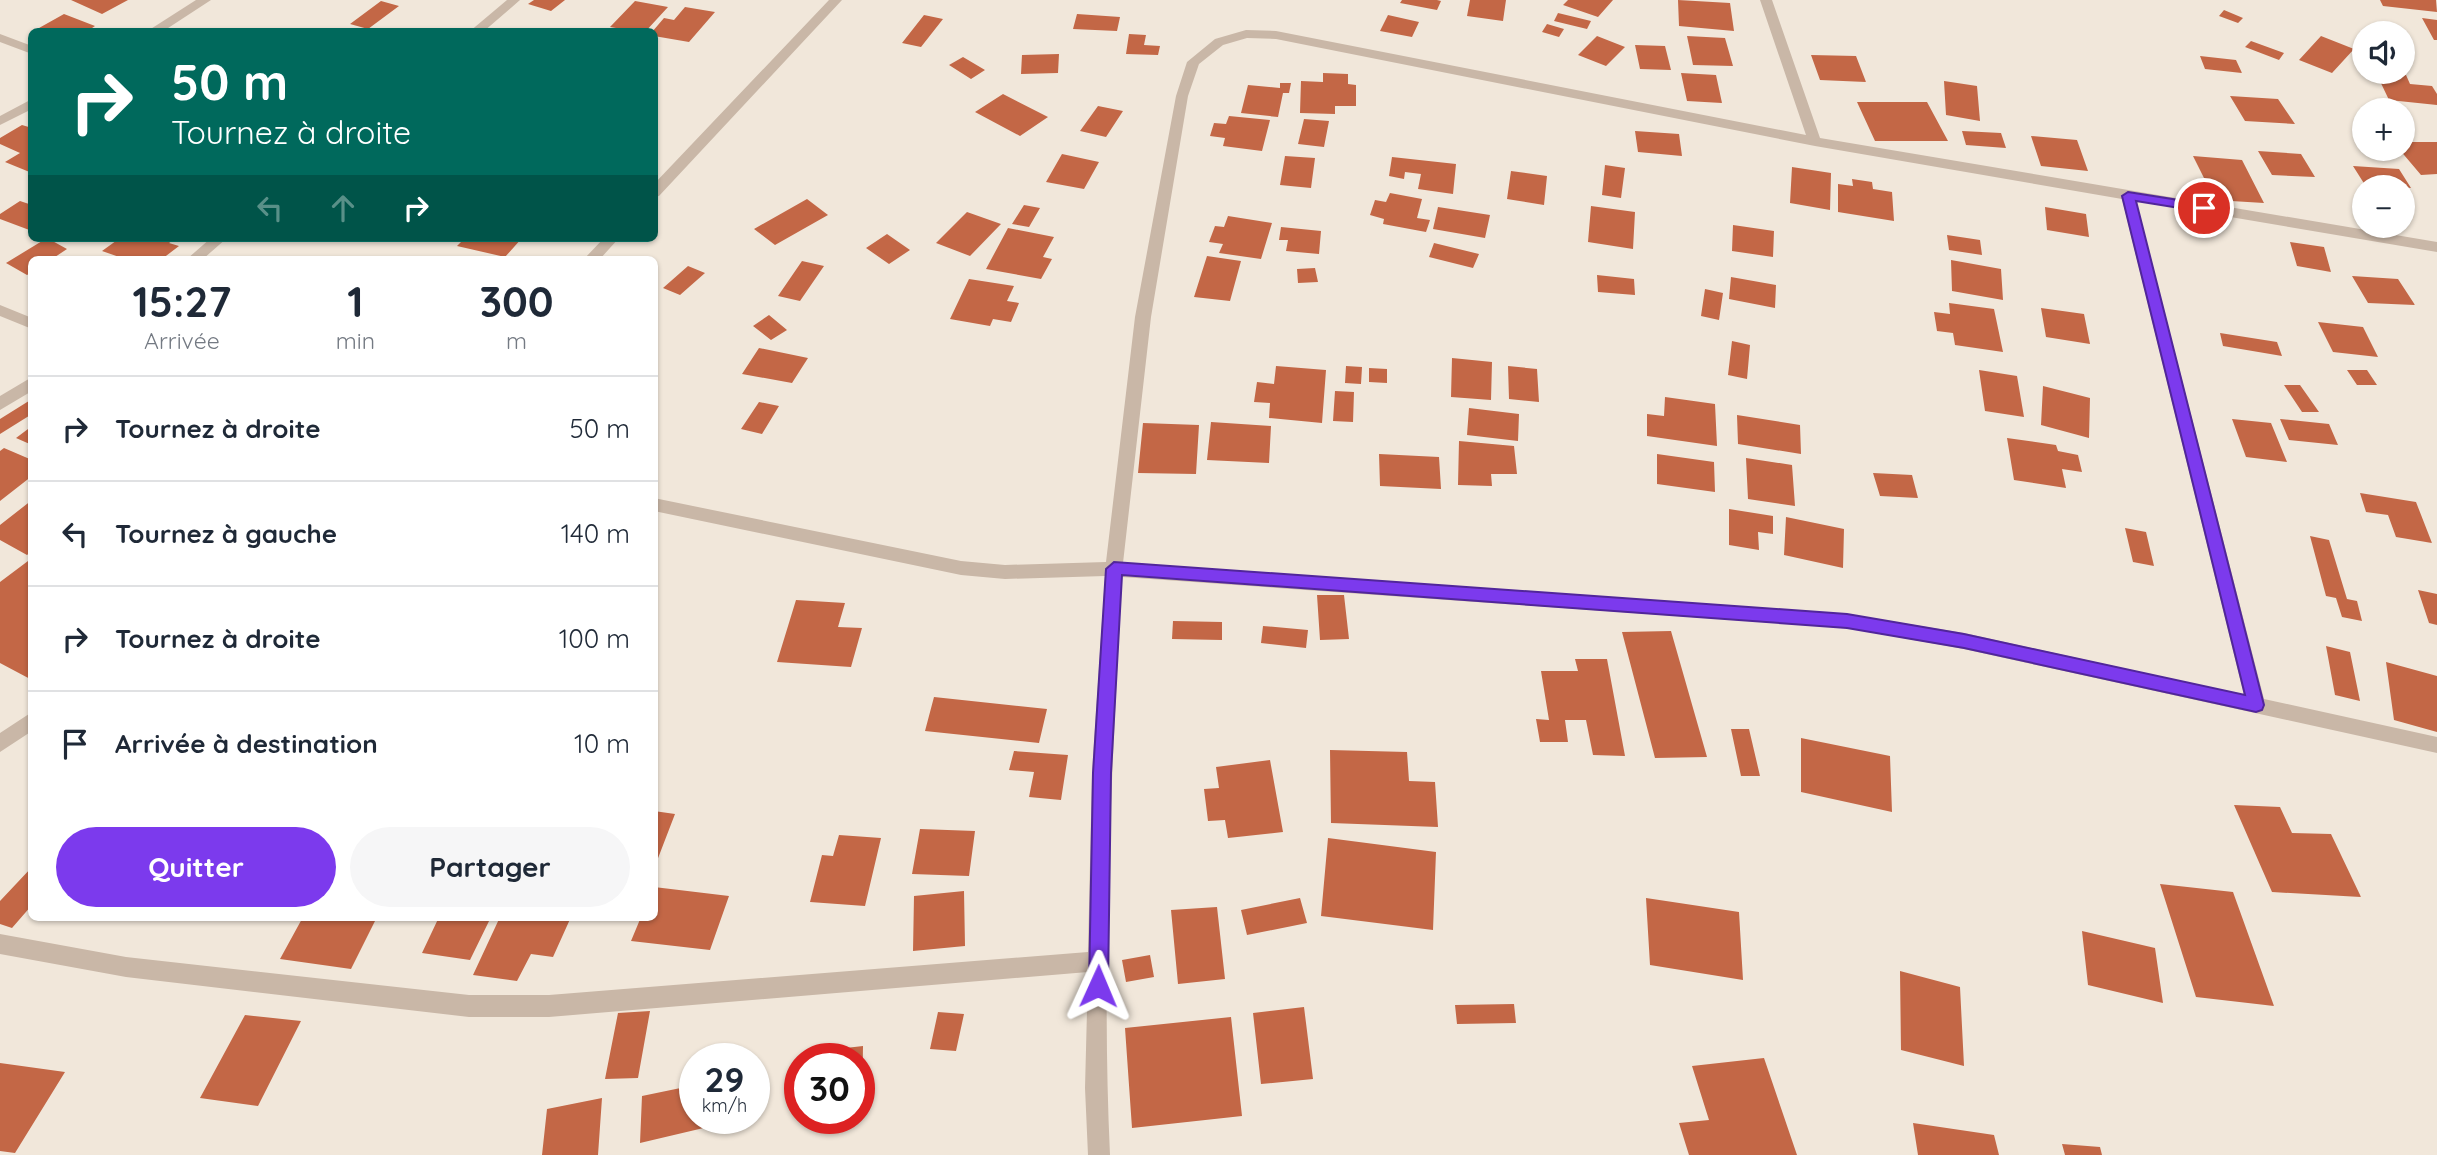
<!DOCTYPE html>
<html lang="fr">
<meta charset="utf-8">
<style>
body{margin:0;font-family:Quicksand,sans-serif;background:#f6f6f7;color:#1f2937;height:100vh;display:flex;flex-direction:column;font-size:26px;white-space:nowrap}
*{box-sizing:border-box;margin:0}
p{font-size:23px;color:#747a83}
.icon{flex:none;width:38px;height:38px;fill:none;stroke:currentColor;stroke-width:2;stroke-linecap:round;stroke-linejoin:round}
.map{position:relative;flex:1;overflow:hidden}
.details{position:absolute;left:28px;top:256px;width:630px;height:665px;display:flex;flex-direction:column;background:#fff;border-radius:10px;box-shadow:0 2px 5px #0004}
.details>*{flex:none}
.top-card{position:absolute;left:28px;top:28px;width:630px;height:214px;border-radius:10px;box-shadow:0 2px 5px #0004;background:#00695c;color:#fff;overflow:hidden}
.tools{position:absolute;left:2352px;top:21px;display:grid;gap:14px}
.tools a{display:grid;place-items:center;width:63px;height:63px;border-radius:50%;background:#fff;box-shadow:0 2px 5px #0004;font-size:35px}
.speed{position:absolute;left:679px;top:1043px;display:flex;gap:14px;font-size:35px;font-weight:700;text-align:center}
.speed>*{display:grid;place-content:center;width:91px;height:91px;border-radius:50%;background:#fff;box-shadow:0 2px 5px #0004;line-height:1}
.speed small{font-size:18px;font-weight:400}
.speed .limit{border:10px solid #d22;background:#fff;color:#111}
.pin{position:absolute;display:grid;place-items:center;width:60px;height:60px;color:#fff;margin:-30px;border:4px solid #fff;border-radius:50%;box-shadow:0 2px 7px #0007}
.me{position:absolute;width:77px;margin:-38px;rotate:1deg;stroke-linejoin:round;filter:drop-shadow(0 0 5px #0008)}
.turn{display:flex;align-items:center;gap:24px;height:147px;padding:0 28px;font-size:32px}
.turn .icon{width:91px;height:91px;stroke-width:2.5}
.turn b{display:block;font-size:49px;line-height:60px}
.lanes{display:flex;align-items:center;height:66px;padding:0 28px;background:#0003;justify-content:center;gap:35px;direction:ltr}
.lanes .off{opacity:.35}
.eta{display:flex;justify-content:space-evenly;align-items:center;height:119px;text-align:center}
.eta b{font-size:42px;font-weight:800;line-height:49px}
.action{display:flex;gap:14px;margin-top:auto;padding:14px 28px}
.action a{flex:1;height:80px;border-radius:42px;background:#7c3aed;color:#fff;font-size:28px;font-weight:800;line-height:80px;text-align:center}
.action a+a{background:#f6f6f7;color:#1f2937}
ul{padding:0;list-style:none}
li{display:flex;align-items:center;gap:21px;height:105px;padding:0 28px;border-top:2px solid #e0e1e3}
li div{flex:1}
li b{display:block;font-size:26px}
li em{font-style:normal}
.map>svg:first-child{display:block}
</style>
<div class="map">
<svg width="2437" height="1155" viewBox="0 0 2437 1155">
<rect width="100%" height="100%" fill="#f1e7da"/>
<path fill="#c36746" d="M71 0H128L102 14Z
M534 0H565L551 11 528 4Z
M1402 0H1437L1441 1 1437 10 1400 3Z
M1470 0H1506L1503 21 1467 16Z
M1568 0H1613L1598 17 1563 5Z
M1678 0 1730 3 1734 31 1679 26Z
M2380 0H2436L2437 12 2383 6Z
M381 1 399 6 368 29 350 24Z
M635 1 668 7 645 32H620L622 29 610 27Z
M685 7 715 12 689 42 654 36 652 32 664 18 674 20Z
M2224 10 2243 18 2238 23 2219 16Z
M1558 13 1591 21 1587 29 1554 21Z
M64 14 95 26 86 32H47L39 28Z
M1077 14 1120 17 1117 31 1073 29Z
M924 15 943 19 921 47 902 43Z
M1388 15 1419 22 1412 37 1380 31Z
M2422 18 2437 20V40H2434Z
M1547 24 1564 29 1559 37 1542 32Z
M1129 34 1146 35 1144 45 1160 46 1158 55 1126 54Z
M1597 36 1625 47 1606 66 1578 55Z
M1687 36 1725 38 1733 66 1693 65Z
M2321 36 2354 49 2332 73 2299 60Z
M2251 41 2284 53 2279 60 2245 47Z
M1635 45 1665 46 1671 70 1640 69Z
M1059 54 1058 73 1021 74 1022 55Z
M1811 55 1856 56 1866 82 1820 80Z
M2200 56 2236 60 2242 73 2205 69Z
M963 57 985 70 971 79 949 65Z
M1323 73 1348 74V84L1356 85V106H1335V114L1300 113 1301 81 1323 82Z
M1681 73 1716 75 1722 103 1687 101Z
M2382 73 2406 75 2410 84 2432 86 2437 94V105L2389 100 2379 79 2385 80Z
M1944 81 1977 86 1980 121 1946 115Z
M1280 83H1291L1289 93H1283L1278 117 1241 113 1248 85 1280 88Z
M1003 94 1048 117 1020 136 975 112Z
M2230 96 2278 99 2295 124 2245 121Z
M1857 102H1927L1948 141H1875Z
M1098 106 1123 111 1106 137 1080 131Z
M1229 116 1270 120 1262 151 1223 146 1225 138 1210 136 1214 123 1226 124Z
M1304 119 1329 121 1324 147 1298 144Z
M22 125 32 128V173L5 162 20 153 0 144V138Z
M1635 131 1679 134 1682 156 1638 152Z
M1962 131 2001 133 2006 148 1966 145Z
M2031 136 2077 140 2088 171 2041 166Z
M2403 142H2437V174L2421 175 2399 149H2403Z
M2258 151 2301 154 2315 177 2272 175Z
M1062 154 1099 162 1084 189 1046 182Z
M1285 156 1315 158 1311 188 1280 185Z
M2193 156 2242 160 2264 203 2215 200Z
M1392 157 1456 164 1453 194 1418 189 1421 174 1405 172 1404 179 1389 176Z
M1605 165 1625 168 1621 198 1602 195Z
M2353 166 2399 169 2411 188 2365 185Z
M1792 167 1831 173 1830 210 1790 203Z
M1511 171 1547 176 1544 205 1507 199Z
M1852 179 1872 182 1873 189 1892 192 1894 221 1838 212V184L1853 186Z
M1390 193 1422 199 1417 218 1430 220 1426 232 1383 224 1384 219 1370 215 1375 200 1386 202Z
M807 199 828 215 775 245 754 229Z
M20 201 32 205V231L0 219V214Z
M1024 205 1040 208 1029 227 1012 224Z
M1591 206 1635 212 1633 249 1588 242Z
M1438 207 1490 215 1485 238 1433 229Z
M2045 207 2086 214 2089 237 2047 230Z
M967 212 1001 224 970 256 936 243Z
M1228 216 1272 223 1261 259 1219 253 1223 244 1209 242 1215 226 1224 227Z
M1733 225 1774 231 1773 257 1732 251Z
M1281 227 1321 231 1319 254 1286 251 1288 240H1279Z
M1008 228 1054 237 1043 257 1052 259 1041 279 986 269Z
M887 234 910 250 889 264 866 248Z
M1947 235 1980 240 1982 255 1949 250Z
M47 238 67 249 52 259H32V272L27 275 6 263Z
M120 238H176L169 243 179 246 162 259H125L102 251Z
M465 238H522L505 257 457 246Z
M2290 242 2324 247 2331 272 2297 266Z
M1434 243 1479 254 1473 268 1429 257Z
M1207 256 1241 261 1230 301 1194 297Z
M1951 260 2001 269 2003 300 1952 291Z
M802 261 824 266 800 301 778 296Z
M688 266 705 273 680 295 663 288Z
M1315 268 1318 282 1298 283 1297 269Z
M1597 275 1634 279 1635 295 1598 292Z
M2352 276 2398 279 2415 305 2368 303Z
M1731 277 1776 285 1775 308 1729 299Z
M969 279 1014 286 1007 301 1019 303 1011 322 993 319 990 326 950 319Z
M1705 289 1723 293 1719 320 1701 316Z
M1949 303 1994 309 2003 352 1955 345 1953 333 1937 331 1934 312 1950 314Z
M2041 308 2084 314 2090 344 2046 337Z
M769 315 787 330 771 340 753 326Z
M2318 322 2363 327 2378 357 2333 352Z
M2220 333 2277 342 2282 356 2223 346Z
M1732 341 1750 345 1747 379 1728 375Z
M759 348 808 358 792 383 742 374Z
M1452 358 1492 362 1491 400 1451 397Z
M1276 366 1326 370 1322 423 1269 418 1270 403 1254 402 1257 382 1274 384Z
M1346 366 1362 367 1361 384 1345 383Z
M1508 366 1537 369 1539 402 1509 399Z
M1369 368 1387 369V383L1369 382Z
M1979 370 2017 376 2024 417 1985 411Z
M2347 370H2367L2377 385H2357Z
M2284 385H2300L2319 412H2302Z
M2043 386 2090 398 2089 438 2041 425Z
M1335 391 1354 392 1353 422 1333 421Z
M1665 397 1715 404 1717 446 1647 436V414L1664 416Z
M32 399V414L0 434V419Z
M759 402 779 406 762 434 741 429Z
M1469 408 1519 414 1518 441 1467 435Z
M1737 415 1800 425 1801 454 1738 444Z
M2232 419 2271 423 2287 462 2246 457Z
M2280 419 2329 424 2338 445 2289 440Z
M1211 422 1271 426 1269 463 1207 460Z
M1143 423 1199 425 1196 474 1138 473Z
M32 426V445L16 438Z
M2007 438 2056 445 2058 451 2078 455 2082 472 2062 469 2066 488 2014 480Z
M1459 441 1514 446 1517 474H1491L1492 486 1458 485Z
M4 448 32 460V476L0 501V451Z
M1379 454 1439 457 1441 489 1380 486Z
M1657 454 1714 462 1715 492 1657 484Z
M1746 458 1792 465 1795 506 1748 499Z
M1873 473 1912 475 1918 498 1880 496Z
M2360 493 2416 502 2432 543 2396 537 2388 515 2366 512Z
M32 500V551L27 555 0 540V525Z
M1729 509 1773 516V534L1758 532 1759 550 1729 545Z
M1786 517 1844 529 1843 568 1784 555Z
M2125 528 2146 532 2154 566 2133 562Z
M2310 536 2329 540 2347 599 2357 601 2362 621 2342 617 2336 598 2326 596Z
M32 558V680L0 663V582Z
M2418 590 2437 594V625L2429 623Z
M1317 595H1344L1349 639 1320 640Z
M796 600 845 603 838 627 862 628 851 667 777 662Z
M1173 621 1222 622V640L1172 639Z
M1263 626 1308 630 1306 648 1261 643Z
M1671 631 1707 757 1655 758 1622 632Z
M2326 646 2350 652 2360 701 2335 695Z
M1575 659H1607L1625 756 1593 755 1586 720H1565L1568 742H1540L1536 719 1549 720 1541 671H1578Z
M2386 662 2437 676V732L2394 720Z
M934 697 1047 709 1039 743 925 731Z
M1731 729H1749L1760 776H1741Z
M1801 738 1890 756 1892 812 1801 792Z
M1330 750 1407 752 1409 781 1435 782 1438 827 1331 823Z
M1014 751 1068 755 1061 800 1029 797 1034 772 1009 770Z
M1270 760 1283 832 1228 838 1225 820 1208 821 1204 789 1219 788 1216 767Z
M2234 805 2280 807 2292 833 2331 834 2361 897 2272 892Z
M654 811 675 814 655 866H654Z
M920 829 975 831 969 876 912 874Z
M839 835 881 838 865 906 810 902 822 855 833 856Z
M1328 838 1436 852 1433 930 1321 916Z
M32 867V905L12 928 0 924V901Z
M2160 884 2233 892 2274 1006 2196 997Z
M654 887 729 896 710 950 631 941 641 917H654Z
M964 891 965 946 913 951 914 896Z
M1300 898 1307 923 1247 935 1241 910Z
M1646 898 1739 912 1743 980 1650 965Z
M1217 907 1225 979 1178 984 1171 910Z
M303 917H377L351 969 280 959Z
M439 917H491L470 960 422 953Z
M500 917H571L553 957 531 954 517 981 473 975Z
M2082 931 2155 948 2163 1003 2088 985Z
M1150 955 1154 977 1126 982 1122 960Z
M1900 971 1960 987 1964 1066 1901 1050Z
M1514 1004 1516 1023 1457 1024 1455 1005Z
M1304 1007 1313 1079 1261 1084 1253 1013Z
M650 1011 638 1078 605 1079 618 1013Z
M938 1012 964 1014 956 1051 930 1049Z
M245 1015 301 1021 258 1106 200 1098Z
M1231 1017 1242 1116 1132 1128 1125 1028Z
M863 1046 862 1112H859V1059H811V1052Z
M1764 1058 1797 1155H1689L1679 1123 1709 1120 1692 1066Z
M0 1063 65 1072 15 1153 0 1151Z
M695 1085V1118H712V1126L640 1143 642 1096Z
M602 1098 598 1155H542L547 1109Z
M1913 1123 1994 1135 1999 1155H1918Z
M2062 1144 2100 1147 2102 1155H2065Z"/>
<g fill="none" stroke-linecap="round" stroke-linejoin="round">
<path fill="#c9b7a7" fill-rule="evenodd" d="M196 0H211L162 32H146Z
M507 0H520L483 32H469Z
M829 0H842L659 196 654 197V184Z
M1760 0H1772L1820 138 2437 242V252L2136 201 2264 699 2437 737V753L1964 649 1847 628 1122 577C1112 769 1101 963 1110 1155H1088L1085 1088 1088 972 549 1017H469L126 977 0 954V934L126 957 469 995H549L1088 952 1092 773 1105 576 1005 579 961 575 654 511V498L961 561 1005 565 1106 562 1135 317 1176 96 1187 62 1215 39 1246 30 1276 31 1806 135ZM1247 38 1276 39 1815 146 2122 199 2244 695 1964 633 1847 614 1123 563 1151 317 1188 96 1199 64 1223 45Z
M0 34 32 46V54L0 42Z
M32 99V109L0 125V116Z
M211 238H227L203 259H187Z
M604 238H619L600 259H584Z
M0 305 32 318V329L0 316Z
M32 377V391L0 410V396Z
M32 712V731L0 752V733Z"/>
</g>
<path fill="#7c3aed" stroke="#51269a" stroke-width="2" d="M2128 192 2204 204 2210 208 2204 212 2136 201 2264 705 2262 710 2256 712 1964 648 1847 628 1122 575 1111 773 1108 986 1105 993 1098 996 1091 993 1089 986 1093 773 1106 569 1114 562 1847 614 1964 634 2245 695 2122 196Z"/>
</svg>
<div class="tools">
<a><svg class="icon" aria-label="sound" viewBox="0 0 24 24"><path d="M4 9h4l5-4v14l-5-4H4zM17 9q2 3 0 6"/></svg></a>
<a>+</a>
<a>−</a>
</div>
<div class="speed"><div>29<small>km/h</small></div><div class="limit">30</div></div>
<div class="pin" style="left:2204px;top:208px;background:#d93025"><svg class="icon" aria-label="arrive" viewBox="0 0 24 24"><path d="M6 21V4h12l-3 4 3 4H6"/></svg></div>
<svg class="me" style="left:1098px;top:986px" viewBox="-20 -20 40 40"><path d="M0-17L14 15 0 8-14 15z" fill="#7c3aed" stroke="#fff" stroke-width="4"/></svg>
<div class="top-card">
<div class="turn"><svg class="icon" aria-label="right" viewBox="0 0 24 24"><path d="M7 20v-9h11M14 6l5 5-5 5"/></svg><div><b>50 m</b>Tournez à droite</div></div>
<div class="lanes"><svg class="icon off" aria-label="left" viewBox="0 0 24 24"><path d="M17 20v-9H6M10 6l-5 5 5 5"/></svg><svg class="icon off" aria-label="ahead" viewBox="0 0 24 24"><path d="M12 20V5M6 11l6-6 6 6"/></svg><svg class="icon" aria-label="right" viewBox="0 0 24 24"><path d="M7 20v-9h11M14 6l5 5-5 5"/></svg></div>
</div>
<section class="details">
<div class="eta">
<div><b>15:27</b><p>Arrivée</p></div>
<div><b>1</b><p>min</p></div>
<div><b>300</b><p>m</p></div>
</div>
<ul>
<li><svg class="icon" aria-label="right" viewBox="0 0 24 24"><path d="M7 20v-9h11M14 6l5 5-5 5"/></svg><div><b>Tournez à droite</b></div><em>50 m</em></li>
<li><svg class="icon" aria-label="left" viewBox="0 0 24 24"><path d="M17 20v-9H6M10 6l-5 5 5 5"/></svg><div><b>Tournez à gauche</b></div><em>140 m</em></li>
<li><svg class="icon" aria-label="right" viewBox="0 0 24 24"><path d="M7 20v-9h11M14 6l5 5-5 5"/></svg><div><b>Tournez à droite</b></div><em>100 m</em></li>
<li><svg class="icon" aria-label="arrive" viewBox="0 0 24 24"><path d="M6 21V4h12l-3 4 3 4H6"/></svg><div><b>Arrivée à destination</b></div><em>10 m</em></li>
</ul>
<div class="action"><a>Quitter</a><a>Partager</a></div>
</section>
</div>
